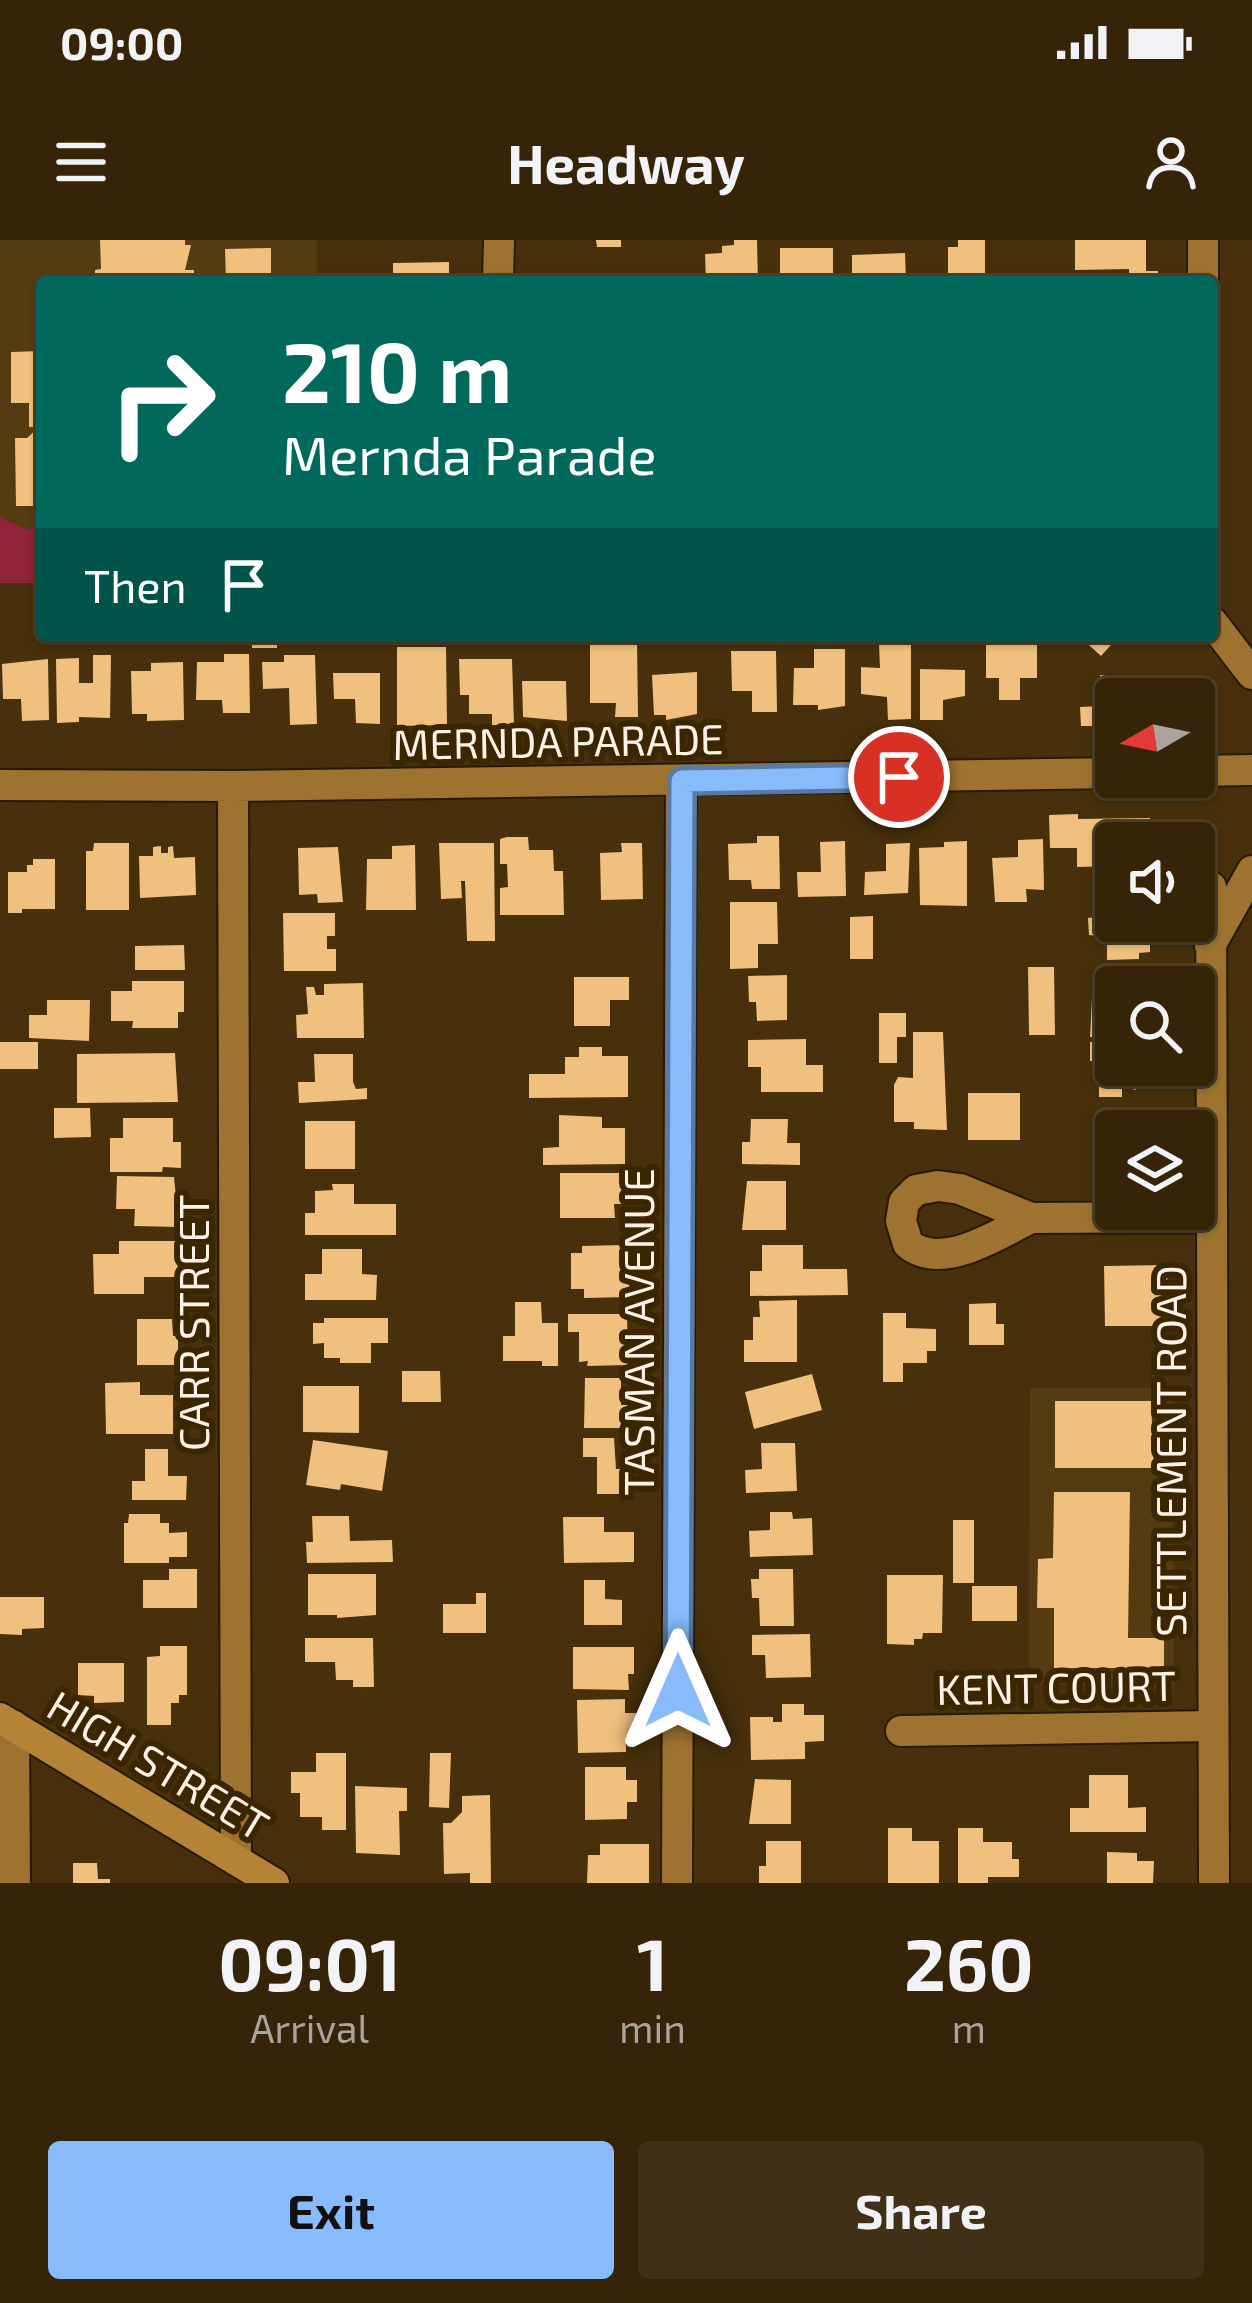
<!DOCTYPE html>
<style>
body{margin:0;font-family:"Exo 2",sans-serif;background:#403016;color:#f1f3f6;height:100vh;display:flex;flex-direction:column;font-size:45px;white-space:nowrap}
*{box-sizing:border-box;margin:0}
p{font-size:39px;color:#aaa49c}
.icon{flex:none;width:66px;height:66px;fill:none;stroke:currentColor;stroke-width:2;stroke-linecap:round;stroke-linejoin:round}
.map{position:relative;height:1643px;overflow:hidden}
.sheet{display:flex;flex-direction:column;background:#352408;flex:1}
.sheet>*{flex:none}
.hud{position:absolute;left:36px;top:36px;width:1182px;height:366px;border-radius:12px;box-shadow:0 3px 9px #0004,0 0 0 3px #4f4129;background:#00695c;color:#fff;overflow:hidden}
.needle{width:78px;rotate:261deg}
.fabs{position:absolute;left:1095px;top:438px;display:grid;gap:24px}
.fabs a{display:grid;place-items:center;width:120px;height:120px;border-radius:12px;background:#352408;box-shadow:0 3px 9px #0004,0 0 0 3px #4f4129;font-size:60px}
.pin{position:absolute;display:grid;place-items:center;width:102px;height:102px;color:#fff;margin:-51px;border:6px solid #fff;border-radius:50%;box-shadow:0 3px 12px #0007}
.me{position:absolute;width:132px;margin:-66px;rotate:0deg;stroke-linejoin:round;filter:drop-shadow(0 0 9px #0008)}
.turn{display:flex;align-items:center;gap:42px;height:252px;padding:0 48px;font-size:54px}
.turn .icon{width:156px;height:156px;stroke-width:2.5}
.turn b{display:block;font-size:84px;line-height:102px}
.then{display:flex;align-items:center;height:114px;padding:0 48px;background:#0003;gap:24px;font-size:45px}
.eta{display:flex;justify-content:space-evenly;align-items:center;height:204px;text-align:center}
.eta b{font-size:72px;font-weight:700;line-height:84px}
.primary-button{display:flex;gap:24px;margin-top:auto;padding:24px 48px}
.primary-button a{flex:1;height:138px;border-radius:12px;background:#87bbfc;color:#111;font-size:48px;font-weight:700;line-height:138px;text-align:center}
.primary-button a+a{background:#403016;color:#f1f3f6}
.status{display:flex;justify-content:space-between;align-items:center;height:84px;padding:0 60px;background:#352408;direction:ltr}
.status svg{height:33px;fill:currentColor}
header{display:flex;justify-content:space-between;align-items:center;height:156px;padding:0 48px;background:#352408;font-size:54px;font-weight:700}
.map>svg:first-child{display:block}
</style>
<div class="status"><b>09:00</b><svg viewBox="0 0 49 12"><path d="M0 12V9h3v3zM5 12V6h3v6zM10 12V3h3v9zM15 12V0h3v12zM26 1h20v11H26zM47 4h2v5h-2z"/></svg></div>
<header><svg class="icon" aria-label="menu" viewBox="0 0 24 24"><path d="M4 6h16M4 12h16M4 18h16"/></svg>Headway<svg class="icon" aria-label="person" viewBox="0 0 24 24"><circle cx="12" cy="8" r="4"/><path d="M4 21q1-7 8-7t8 7"/></svg></header>
<div class="map">
<svg width="1252" height="1643" viewBox="0 0 1252 1643">
<rect width="100%" height="100%" fill="#47300b"/>
<path fill="#543b12" d="M0 0H317V42H42V343H0Z
M1030 1148H1172L1174 1449 1029 1443Z"/>
<path fill="#8f2338" d="M0 277 29 290 42 282V343H0Z"/>
<path fill="#f0c07e" d="M100 0H185V5H191L185 30H194V42H95V30L101 29Z
M596 0H621V7H597Z
M734 0H757L758 42H706L705 14 722 13V6L734 5Z
M958 0H985V42H948V7H958Z
M1075 0H1146V31H1158V42H1129V29L1075 30Z
M271 8V42H226L225 9Z
M780 8H833V42L780 39Z
M905 13 906 42H852V15Z
M449 22V42H393V23Z
M42 111V266H16L15 198H27L39 187H29V163H11V112Z
M252 396H277V408H252Z
M1079 396H1119L1101 416Z
M590 399H637L638 477H615L616 463H590Z
M879 403 911 404V479L888 480 887 457 861 454V427L880 428Z
M986 404H1037V438H1020V460H999V438H986Z
M397 407H446L447 485 397 486Z
M814 409H845V466L818 470V465H793L794 428H814Z
M731 411H776L777 472H752V451H732Z
M224 414H249L250 473H223L222 460H196L197 422H224Z
M93 415H111L110 478 79 477V482L57 483 56 419 79 418V443H93Z
M284 415H315L317 484 290 485 289 448 263 449 262 422H284Z
M48 419 49 480 22 481 21 459H3L2 424Z
M459 419H512L514 485H492V474H469V455H460Z
M183 422 184 480 147 481V474H132L131 431H151V423Z
M920 429 965 430V456L943 460V480H920Z
M697 432V474L666 480V475H654L652 435Z
M333 433H380V484L356 483 355 459H334Z
M1100 435 1145 439V459H1116V486H1081L1080 467 1101 466Z
M522 441H566L567 481 523 477Z
M1078 574V579L1150 578 1151 602 1116 603V626L1077 627V608H1050L1049 575Z
M757 596H779L780 649H752L751 640H729L728 604 757 603Z
M507 597H528L529 610H553L554 631H563L564 675H500V648L508 647 507 624H500V599Z
M1043 599 1044 650 1026 649 1027 662H995L992 618 1018 617V600Z
M845 601 846 656 798 657 797 632H821L820 602Z
M967 601V666L920 665 919 608 944 607V602Z
M94 603H129V670H86V611H93Z
M439 603H494L495 701H467L465 641H461L462 658 441 659Z
M621 603H642L643 659 601 660 600 613 622 612Z
M910 603 908 653 864 655 865 632 886 631V604Z
M415 605 416 670H366L367 619H392V606Z
M161 606V613H168V607L173 606 174 618 195 617 196 655 140 658 139 616H153V607Z
M338 607 343 662 318 663 317 654 299 655 298 608Z
M33 619H55V669H22V673H8V632H27V625H33Z
M1107 659H1116V681H1138L1143 692H1150V712L1139 713V719L1107 720V697L1089 695 1088 678 1096 677V669H1107Z
M730 662H777L778 704H758V728L730 729Z
M283 673H335V696H327V709H336V731H284Z
M873 676V719H850V677Z
M184 705 185 730H135V706Z
M1028 727H1054L1055 795H1029Z
M787 735V780L757 781 756 762H749L748 736Z
M574 737H629V760H610V786H574Z
M1118 738H1127V747H1116V797H1090L1093 739 1118 742Z
M132 741H184V772H178V788H132L133 781H111V751H132Z
M363 743 364 798H297L296 775 308 774 306 747H314L316 755H324V744Z
M47 760H90L89 801 29 798V775H47Z
M879 773H906V797H897V823H879Z
M913 792H943L947 890 914 889V882H894V845L898 837 913 838Z
M806 799V825H823V852H761V827H748V800Z
M0 802H38V829H0Z
M1090 802H1116V825H1158V830H1136V850L1122 846V857H1099V821H1090Z
M579 807H602V816H628V857L529 858V834H565V817H579Z
M175 813 178 862 77 863V814Z
M314 814H353V842L356 849 367 848V859L299 863 298 842H315Z
M968 853H1020V900H968Z
M54 868H90L91 897 54 898Z
M559 875 602 877V888H625V924L543 925V908L559 907Z
M123 878H173V902H181V928L163 927 162 932H110V898H123Z
M751 879H788L787 903H800V925L742 924V902H750Z
M1093 879H1151V891H1116V939H1101V906H1093Z
M305 881H355V929H305Z
M560 933H627V964H614L615 978H560Z
M117 936 174 937 179 987 134 986 135 969H116Z
M747 941H786V990H742Z
M332 944H354V964H396V995H305V973H315V951L333 950Z
M119 1001H176V1010H184L185 1037H144V1054H94L93 1014H119Z
M622 1005 623 1035H629L630 1057 584 1058V1049H571V1013H582V1006Z
M762 1005H803V1029H847L848 1055 750 1056V1031H762Z
M322 1009H362V1034L377 1035 376 1060H305V1034H322Z
M1167 1025 1168 1086H1105L1104 1026Z
M797 1060V1122H744V1100H753V1077H760L759 1061Z
M515 1062H541L542 1083H558V1126H542V1121H503V1096H515Z
M996 1063V1084H1004V1105H969V1064Z
M883 1073H906V1088L936 1089V1111H927V1123H903V1142H883Z
M568 1074H627L628 1125 587 1126 588 1121 579 1122V1092H568Z
M324 1078H388V1103H371V1123H340V1118H324V1103L313 1104V1083H324Z
M137 1079H172L173 1096H178V1125H137Z
M402 1131H440L441 1162H402Z
M812 1134 822 1170 754 1189 745 1152Z
M585 1138H621V1165H630V1188H584Z
M140 1142V1155H173V1194H106L105 1143Z
M303 1146H359V1193L303 1192Z
M1055 1161H1151L1154 1228H1055Z
M583 1198H614L616 1229H633V1254H597V1217H583Z
M313 1200 388 1211 382 1251 341 1244 340 1250 306 1245Z
M761 1203H795L797 1251 746 1253 745 1230 762 1229Z
M145 1209H168V1236H187L186 1260H132V1241H145Z
M1054 1252H1130L1128 1398H1164V1428H1054V1368H1037L1038 1319 1053 1318Z
M770 1272H792L793 1279 812 1278 813 1315 750 1317 749 1291 770 1290Z
M129 1274H160V1283H169V1293L187 1292V1317H169V1323H124V1283H128Z
M312 1276H349L350 1301 392 1300 393 1322 307 1323 306 1302H313Z
M563 1277H604V1292H634V1322L564 1323Z
M953 1280H974V1343H953Z
M169 1329H197V1368H143V1340H169Z
M759 1329H793L794 1386H760L759 1358H752L751 1339H759Z
M308 1334H376V1375L337 1378V1375H308Z
M887 1335H943L942 1393H923L922 1399H914V1405L887 1404Z
M584 1340H605V1359L622 1360V1385H584Z
M972 1346H1017V1381H972Z
M476 1353H486V1393H443V1364H476Z
M0 1357H44V1388L22 1389V1395L0 1394Z
M810 1394 811 1437 766 1438 765 1415H752V1395Z
M305 1398H373L374 1447H353V1440H336L335 1422H305Z
M160 1406H187V1455H179V1463H171V1485H147V1417L160 1416Z
M573 1407H634V1434H628L629 1450 573 1449Z
M78 1423H124V1462L94 1463V1456L78 1455Z
M625 1459V1473H636L637 1496H626V1512L578 1513 577 1460Z
M782 1464H804V1475H824V1501L805 1502V1519L751 1520 750 1477H773V1482H782Z
M316 1513H346V1590H322V1577H300V1553H291V1532H316Z
M430 1513H451L449 1568 429 1567Z
M585 1527H626V1540H637V1562H627V1579L585 1580Z
M1089 1535H1128V1568L1146 1567V1592H1070V1568H1089Z
M755 1539 791 1540V1584H749Z
M355 1546 407 1548V1571H399L400 1615 356 1613Z
M490 1555 491 1643H470V1633L444 1634 443 1583H451L462 1572V1556Z
M888 1588H912V1601H939V1643H888Z
M958 1588H983V1602H1012V1619H1019V1637H988V1643H958Z
M766 1601H801V1643H759V1626H766Z
M600 1604H649V1643H587L588 1615H600Z
M1107 1612 1137 1613V1621H1154L1153 1643H1107Z
M73 1623H97L98 1639H110V1643H73Z"/>
<g fill="none" stroke-linecap="round" stroke-linejoin="round">
<g stroke="#271905" stroke-width="34">
<path id="street" d="M1203 0V42
M498 42 499 0
M1212 382 1252 434
M1194 531 1252 530
M0 545 233 546 1116 533
M233 546 236 1620
M1211 647 1214 1643
M1210 706 1252 631
M1031 978C998 994 942 1032 908 1004L901 981 904 962 916 950 938 946 960 949 1031 978 1210 977
M14 1486 15 1643
M901 1491 1213 1486
M677 1643 681 541"/>
</g>
<g stroke="#271905" stroke-width="34">
<path id="secondary" d="M0 1478 274 1643"/>
</g>
<use href="#street" stroke="#9e722f" stroke-width="30"/>
<use href="#secondary" stroke="#b58335" stroke-width="30"/>
</g>
<g fill="none" stroke-linecap="round" stroke-linejoin="round">
<g stroke="#587aa4" stroke-width="30">
<path id="route" d="M678 1451 682 541 899 537"/>
</g>
<use href="#route" stroke="#87bbfc" stroke-width="21"/>
</g>
<g text-anchor="middle" dominant-baseline="central" stroke-width="12" stroke-linejoin="round" paint-order="stroke">
<g font-size="42" fill="#fcf2e5" stroke="#3c2601">
<text transform="translate(558 500) rotate(-1)">MERNDA PARADE</text>
<text transform="translate(192 1083) rotate(-90)">CARR STREET</text>
<text transform="translate(637 1092) rotate(-90)">TASMAN AVENUE</text>
<text transform="translate(1169 1211) rotate(-90)">SETTLEMENT ROAD</text>
<text transform="translate(1056 1446) rotate(-1)">KENT COURT</text>
<text transform="translate(159 1524) rotate(31)">HIGH STREET</text>
</g>
</g>
</svg>
<div class="fabs">
<a><svg class="needle" viewBox="-14 -14 28 28"><path d="M0-13l5 13h-10z" fill="#e53935"/><path d="M0 13l5-13h-10z" fill="#aaa49c"/></svg></a>
<a><svg class="icon" aria-label="sound" viewBox="0 0 24 24"><path d="M4 9h4l5-4v14l-5-4H4zM17 9q2 3 0 6"/></svg></a>
<a><svg class="icon" aria-label="search" viewBox="0 0 24 24"><circle cx="10" cy="10" r="6"/><path d="M15 15l6 6"/></svg></a>
<a><svg class="icon" aria-label="layers" viewBox="0 0 24 24"><path d="M12 4l9 5-9 5-9-5zM3 14l9 5 9-5"/></svg></a>
</div>
<div class="pin" style="left:899px;top:537px;background:#d93025"><svg class="icon" aria-label="arrive" viewBox="0 0 24 24"><path d="M6 21V4h12l-3 4 3 4H6"/></svg></div>
<svg class="me" style="left:678px;top:1451px" viewBox="-20 -20 40 40"><path d="M0-17L14 15 0 8-14 15z" fill="#87bbfc" stroke="#fff" stroke-width="4"/></svg>
<div class="hud">
<div class="turn"><svg class="icon" aria-label="right" viewBox="0 0 24 24"><path d="M7 20v-9h11M14 6l5 5-5 5"/></svg><div><b>210 m</b>Mernda Parade</div></div>
<div class="then">Then<svg class="icon" aria-label="arrive" viewBox="0 0 24 24"><path d="M6 21V4h12l-3 4 3 4H6"/></svg></div>
</div>
</div>
<section class="sheet">
<div class="eta">
<div><b>09:01</b><p>Arrival</p></div>
<div><b>1</b><p>min</p></div>
<div><b>260</b><p>m</p></div>
</div>
<div class="primary-button"><a>Exit</a><a>Share</a></div>
</section>
